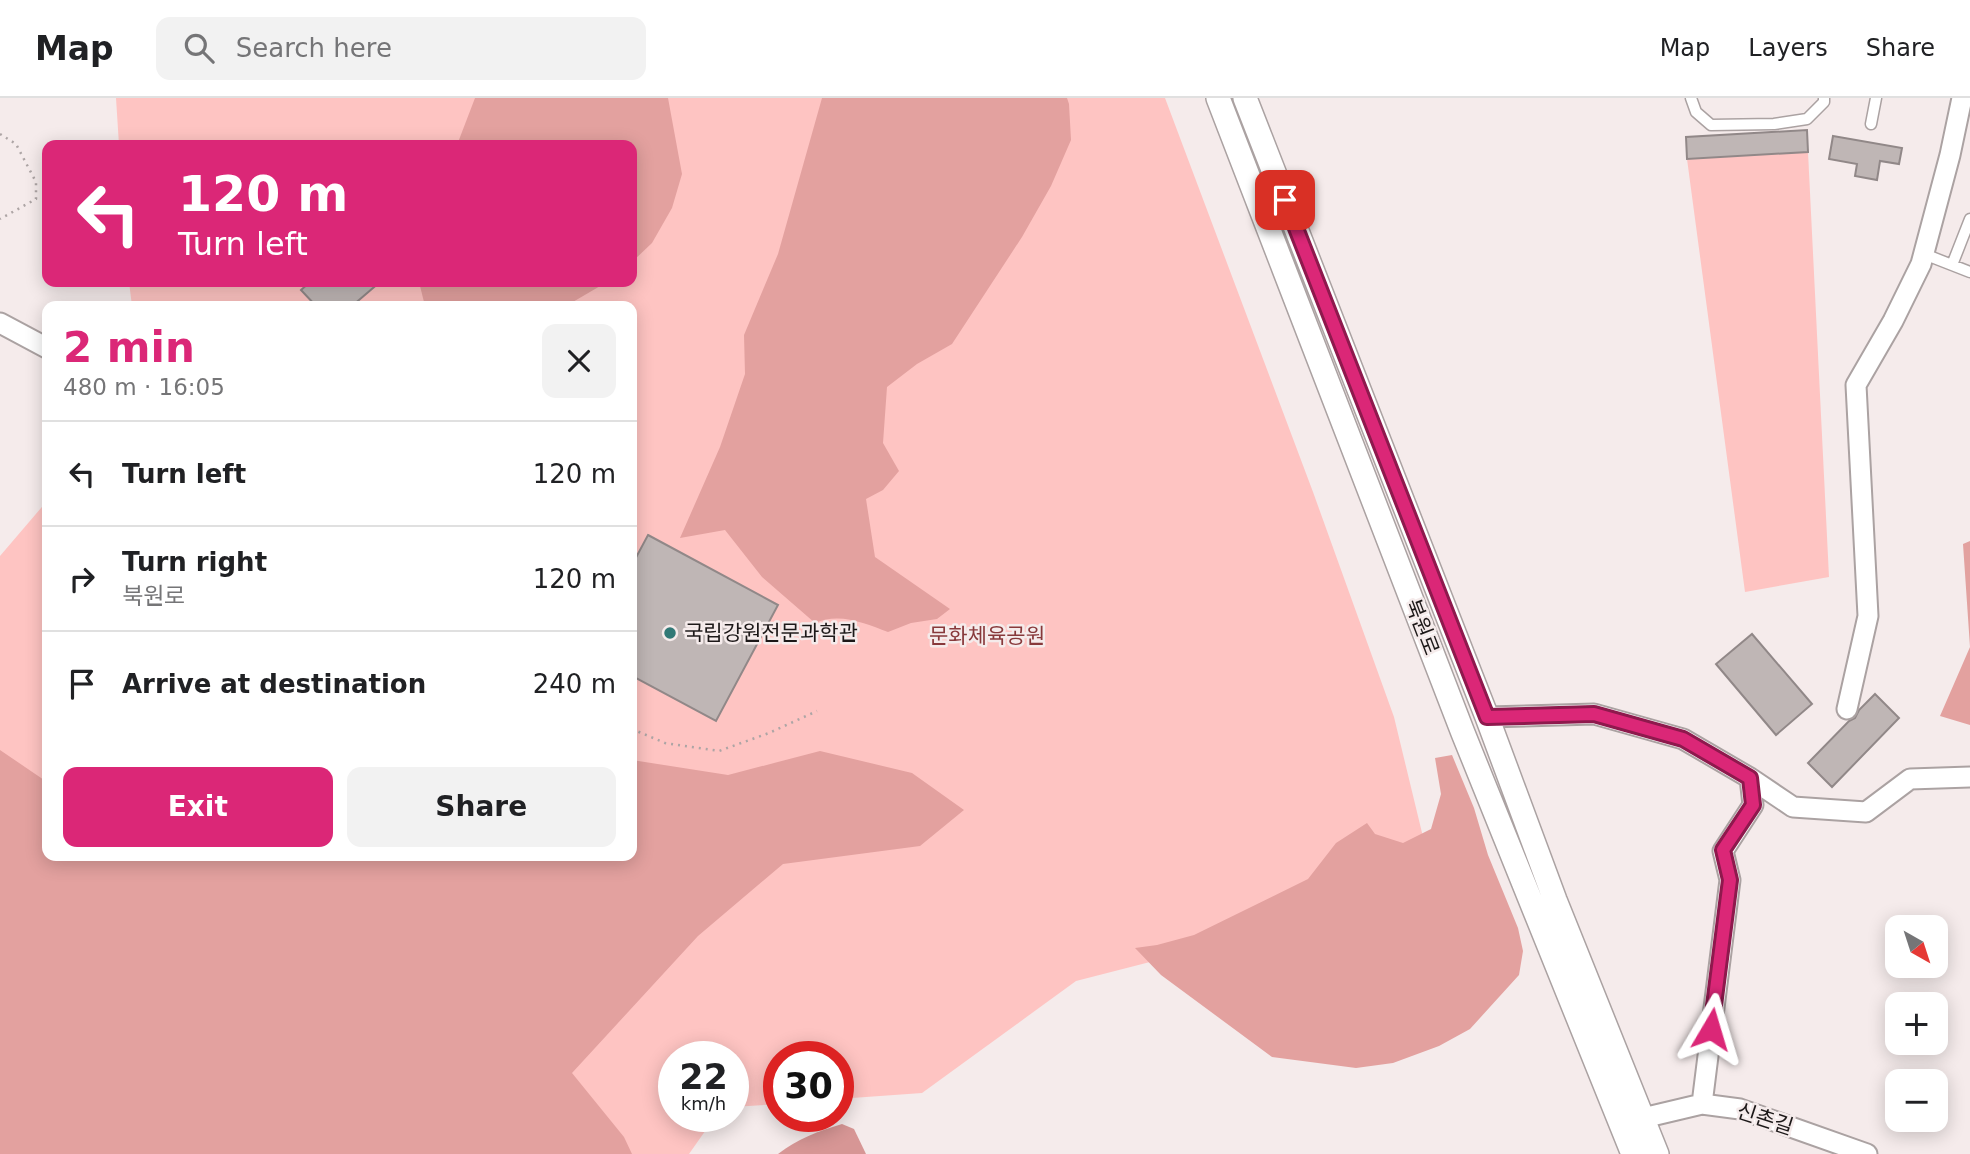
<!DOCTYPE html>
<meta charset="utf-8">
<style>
body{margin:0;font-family:"DejaVu Sans","Noto Sans KR",sans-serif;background:#f2f2f2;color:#202124;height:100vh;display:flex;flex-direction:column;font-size:26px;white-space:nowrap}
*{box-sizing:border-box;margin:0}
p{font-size:23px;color:#757577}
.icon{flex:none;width:38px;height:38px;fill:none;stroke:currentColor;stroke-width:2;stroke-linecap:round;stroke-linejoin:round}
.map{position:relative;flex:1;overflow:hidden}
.drawer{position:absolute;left:42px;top:203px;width:595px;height:560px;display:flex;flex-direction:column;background:#fff;border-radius:14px;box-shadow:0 4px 18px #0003}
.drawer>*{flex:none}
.guide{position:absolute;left:42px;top:42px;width:595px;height:147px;border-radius:14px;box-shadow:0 4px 18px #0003;background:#db2777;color:#fff;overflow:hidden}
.needle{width:46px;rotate:141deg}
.fabs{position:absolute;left:1885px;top:817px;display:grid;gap:14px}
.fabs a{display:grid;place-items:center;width:63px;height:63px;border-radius:14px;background:#fff;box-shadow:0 4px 18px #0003;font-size:35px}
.speed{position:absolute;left:658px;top:943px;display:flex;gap:14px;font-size:35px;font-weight:700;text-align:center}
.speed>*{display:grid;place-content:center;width:91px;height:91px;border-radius:50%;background:#fff;box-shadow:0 4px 18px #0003;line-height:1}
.speed small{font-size:18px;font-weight:400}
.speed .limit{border:10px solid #d22;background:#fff;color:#111}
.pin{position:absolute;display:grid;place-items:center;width:60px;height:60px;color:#fff;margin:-30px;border-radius:14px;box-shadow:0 4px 10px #0006}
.me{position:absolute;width:77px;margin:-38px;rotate:7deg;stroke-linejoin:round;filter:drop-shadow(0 0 5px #0008)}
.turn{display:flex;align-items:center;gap:24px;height:147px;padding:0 21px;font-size:32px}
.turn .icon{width:91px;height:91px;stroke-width:2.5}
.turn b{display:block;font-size:49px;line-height:60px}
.round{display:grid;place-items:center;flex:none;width:74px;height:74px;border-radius:14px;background:#f2f2f2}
.head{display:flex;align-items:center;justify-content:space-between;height:119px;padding:0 21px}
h1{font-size:42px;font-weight:800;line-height:52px;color:#db2777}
.cta{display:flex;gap:14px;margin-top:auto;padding:14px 21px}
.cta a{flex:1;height:80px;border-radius:14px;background:#db2777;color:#fff;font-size:28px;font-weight:800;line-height:80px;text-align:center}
.cta a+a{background:#f2f2f2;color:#202124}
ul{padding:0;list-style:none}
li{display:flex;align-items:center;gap:21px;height:105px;padding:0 21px;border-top:2px solid #e0e0e0}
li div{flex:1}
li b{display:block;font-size:26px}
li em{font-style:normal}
header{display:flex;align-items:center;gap:42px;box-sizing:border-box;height:98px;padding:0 35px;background:#fff;border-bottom:2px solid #e0e0e0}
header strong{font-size:33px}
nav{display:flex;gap:38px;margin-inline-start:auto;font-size:24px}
.search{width:490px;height:63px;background:#f2f2f2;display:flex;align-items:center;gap:18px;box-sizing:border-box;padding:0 24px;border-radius:14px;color:#757577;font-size:26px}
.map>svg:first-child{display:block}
</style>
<header>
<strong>Map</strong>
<div class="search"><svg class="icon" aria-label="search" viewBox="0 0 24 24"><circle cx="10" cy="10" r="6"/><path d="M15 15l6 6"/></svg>Search here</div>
<nav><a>Map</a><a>Layers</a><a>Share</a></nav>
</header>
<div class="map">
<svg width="1970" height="1056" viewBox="0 0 1970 1056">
<rect width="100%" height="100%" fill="#f5ebeb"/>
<path fill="#fec4c2" d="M116 0H1165L1313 394 1394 619 1439 805 1150 864 1076 883 922 995 838 1001V959H779V1006L733 1009V959H674V1018L715 1019 689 1056H0V458L47 403V758H632V208H132L129 184H632V47H119Z
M1808 54 1829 479 1745 494 1687 61Z"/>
<path fill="#e3a19f" d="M475 0H668L682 76 672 110 652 145 632 164V47H457Z
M822 0H1067L1069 6 1071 42 1051 88 1022 139 952 246 917 266 887 289 883 345 899 373 883 392 866 401 875 459 950 511 937 521 911 525 888 534C865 525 839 514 815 525L762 479 725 432 680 440 720 349 745 276 744 237 778 156Z
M419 184H607L566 208H425Z
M1970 443V627L1940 618 1970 549 1963 446Z
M0 652 47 684V758H632V662L728 677 820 653 912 675 964 712 920 748 783 766 698 838 572 975 624 1039 632 1056H0Z
M1452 657 1474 710 1488 757 1518 830 1523 853 1519 877 1470 931 1439 948 1393 965 1356 970 1272 959 1161 877 1135 850 1157 847 1194 837 1308 781 1336 745 1367 725 1375 736 1403 745 1431 731 1441 696 1435 660Z"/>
<path fill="#d79695" d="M842 1026 854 1031 866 1056H778C797 1041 819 1033 842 1026Z"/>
<path fill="#bfb6b5" stroke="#918888" stroke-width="2" d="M1807 32 1808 54 1687 61 1686 39Z
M1833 38 1902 50 1899 66 1880 63 1877 82 1855 78 1857 66 1829 61Z
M310 184H380L352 208H316L301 192Z
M648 437 778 507 716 623 632 578V467Z
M1752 536 1812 606 1776 637 1716 566Z
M1875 596 1899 620 1832 689 1808 665 1849 623 1855 620 1859 612Z"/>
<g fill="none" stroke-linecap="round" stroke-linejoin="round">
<g stroke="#aba2a2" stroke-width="13">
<path id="service" d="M1691 0 1696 14 1711 27 1774 26 1807 21 1824 4V0
M1871 26 1876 0
M1924 156 1970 174
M1952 167 1970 121"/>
</g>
<g stroke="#aba2a2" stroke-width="23">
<path id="minor" d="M0 225 47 250
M1847 611 1868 518 1856 287 1893 223 1921 166 1950 57 1962 0
M1487 619 1594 616 1683 641 1750 680 1793 709 1866 714 1910 681 1970 679
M1702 1006 1730 782 1723 753 1753 707 1750 680
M1643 1020 1702 1006 1740 1011 1867 1056"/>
</g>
<g stroke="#aba2a2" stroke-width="26">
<path id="tertiary" d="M1218 0 1463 635 1633 1056
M1245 0 1487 619 1555 802 1657 1056"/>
</g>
<path stroke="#ada5a5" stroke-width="2.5" stroke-dasharray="2 5" stroke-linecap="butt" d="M0 36 16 46 36 84V101L0 121
M632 631 665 645 719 653 769 635 817 613"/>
<use href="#service" stroke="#fff" stroke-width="10"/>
<use href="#minor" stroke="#fff" stroke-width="19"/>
<use href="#tertiary" stroke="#fff" stroke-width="23"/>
</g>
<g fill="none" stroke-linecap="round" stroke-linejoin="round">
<g stroke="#8e194d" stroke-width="18">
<path id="route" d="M1285 102 1487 619 1594 616 1683 641 1750 680 1753 707 1723 752 1730 782 1711 931"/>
</g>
<use href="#route" stroke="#db2777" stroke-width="12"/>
</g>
<circle fill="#317976" stroke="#f5ebeb" stroke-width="2.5" cx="670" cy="535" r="7"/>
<g text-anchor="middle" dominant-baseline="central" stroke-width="5" stroke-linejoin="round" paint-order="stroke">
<g font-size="21" fill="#1c1818" stroke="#f5ebeb">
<text transform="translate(1422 529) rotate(69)">북원로</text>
<text transform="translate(1765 1021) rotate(18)">신촌길</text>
</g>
<g font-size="21" fill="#1c1818" stroke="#f5ebeb" text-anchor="start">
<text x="684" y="535">국립강원전문과학관</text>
</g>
<g font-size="21" fill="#88393b" stroke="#f5ebeb">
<text x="987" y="538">문화체육공원</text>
</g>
</g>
</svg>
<div class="fabs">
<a><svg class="needle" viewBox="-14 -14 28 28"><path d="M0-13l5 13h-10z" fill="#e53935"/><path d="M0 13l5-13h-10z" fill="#757577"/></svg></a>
<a>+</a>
<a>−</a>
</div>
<div class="speed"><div>22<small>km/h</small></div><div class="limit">30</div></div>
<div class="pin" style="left:1285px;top:102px;background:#d93025"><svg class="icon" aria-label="arrive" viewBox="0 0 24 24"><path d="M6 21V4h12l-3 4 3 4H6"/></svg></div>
<svg class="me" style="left:1711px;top:931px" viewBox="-20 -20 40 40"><path d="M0-17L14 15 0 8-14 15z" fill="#db2777" stroke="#fff" stroke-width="4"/></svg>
<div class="guide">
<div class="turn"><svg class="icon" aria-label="left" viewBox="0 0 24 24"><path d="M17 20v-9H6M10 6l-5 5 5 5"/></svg><div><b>120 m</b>Turn left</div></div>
</div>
<section class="drawer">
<div class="head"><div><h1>2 min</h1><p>480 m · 16:05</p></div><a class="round"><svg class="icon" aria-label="close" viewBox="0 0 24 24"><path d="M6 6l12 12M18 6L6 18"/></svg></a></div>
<ul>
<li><svg class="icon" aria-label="left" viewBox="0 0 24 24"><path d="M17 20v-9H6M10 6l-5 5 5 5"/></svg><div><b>Turn left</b></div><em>120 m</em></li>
<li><svg class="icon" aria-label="right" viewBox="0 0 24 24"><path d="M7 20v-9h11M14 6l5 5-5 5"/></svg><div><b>Turn right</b><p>북원로</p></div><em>120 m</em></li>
<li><svg class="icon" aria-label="arrive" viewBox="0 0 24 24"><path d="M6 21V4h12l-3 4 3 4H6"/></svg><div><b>Arrive at destination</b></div><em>240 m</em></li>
</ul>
<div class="cta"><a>Exit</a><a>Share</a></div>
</section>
</div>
